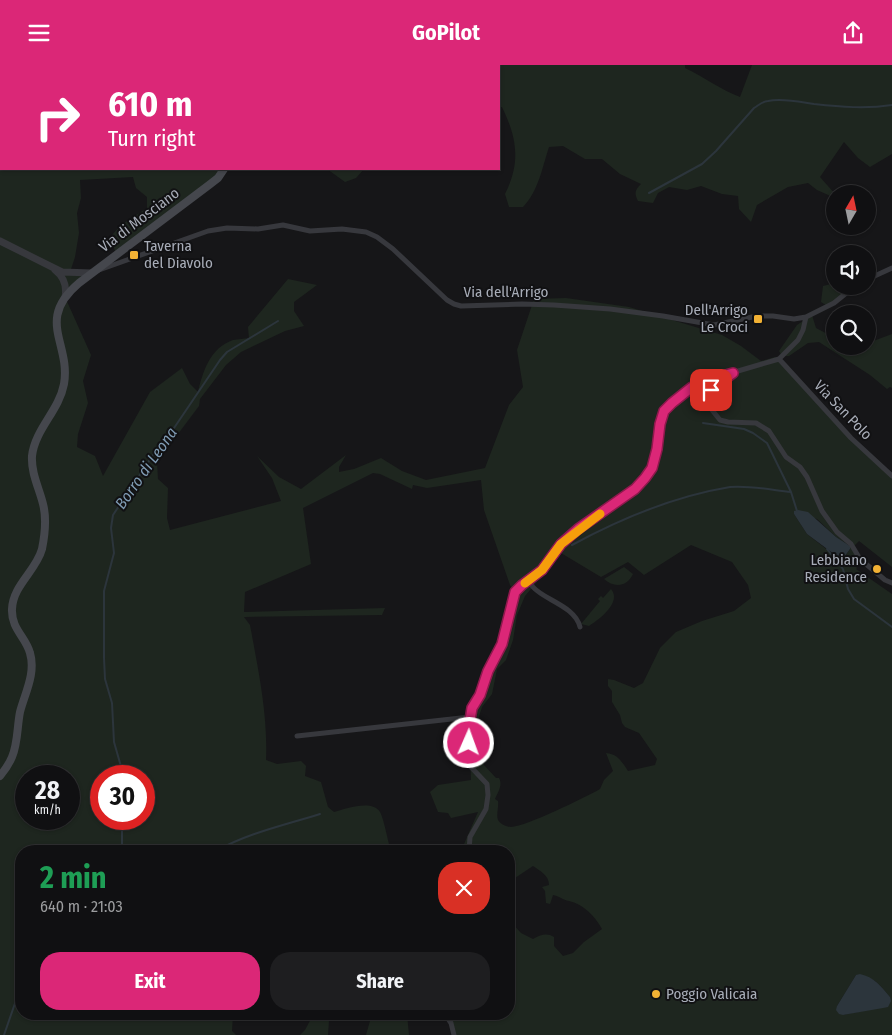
<!DOCTYPE html>
<meta charset="utf-8">
<style>
body{margin:0;font-family:"Fira Sans Condensed",sans-serif;background:#1e1e20;color:#f1f3f6;height:100vh;display:flex;flex-direction:column;font-size:19px;white-space:nowrap}
*{box-sizing:border-box;margin:0}
p{font-size:16px;color:#9c9d9f}
.icon{flex:none;width:28px;height:28px;fill:none;stroke:currentColor;stroke-width:2;stroke-linecap:round;stroke-linejoin:round}
.map{position:relative;flex:1;overflow:hidden}
.details{position:absolute;left:15px;top:780px;width:500px;height:175px;display:flex;flex-direction:column;background:#101012;border-radius:20px;box-shadow:0 1px 4px #0004,0 0 0 1px #303032}
.details>*{flex:none}
.guide{position:absolute;left:0px;top:0px;width:500px;height:105px;box-shadow:0 1px 4px #0004,0 0 0 1px #303032;background:#db2777;color:#fff;overflow:hidden}
.needle{width:32px;rotate:9deg}
.buttons{position:absolute;left:826px;top:120px;display:grid;gap:10px}
.buttons a{display:grid;place-items:center;width:50px;height:50px;border-radius:50%;background:#101012;box-shadow:0 1px 4px #0004,0 0 0 1px #303032;font-size:25px}
.speed{position:absolute;left:15px;top:700px;display:flex;gap:10px;font-size:25px;font-weight:700;text-align:center}
.speed>*{display:grid;place-content:center;width:65px;height:65px;border-radius:50%;background:#101012;box-shadow:0 1px 4px #0004,0 0 0 1px #303032;line-height:1}
.speed small{font-size:12px;font-weight:400}
.speed .limit{border:8px solid #d22;background:#fff;color:#111}
.pin{position:absolute;display:grid;place-items:center;width:42px;height:42px;color:#fff;margin:-21px;border-radius:10px;box-shadow:0 2px 8px #0006}
.me{position:absolute;width:55px;margin:-28px;rotate:2deg;stroke-linejoin:round;filter:drop-shadow(0 0 4px #0008)}
.turn{display:flex;align-items:center;gap:18px;height:105px;padding:0 25px;font-size:22px}
.turn .icon{width:65px;height:65px;stroke-width:2.5}
.turn b{display:block;font-size:35px;line-height:42px}
.round{display:grid;place-items:center;flex:none;width:52px;height:52px;border-radius:20px;background:#1e1e20}
.headline{display:flex;align-items:center;justify-content:space-between;height:85px;padding:0 25px}
h1{font-size:30px;font-weight:700;line-height:38px;color:#1e9e55}
.action{display:flex;gap:10px;margin-top:auto;padding:10px 25px}
.action a{flex:1;height:58px;border-radius:20px;background:#db2777;color:#fff;font-size:20px;font-weight:700;line-height:58px;text-align:center}
.action a+a{background:#1e1e20;color:#f1f3f6}
header{display:flex;justify-content:space-between;align-items:center;height:65px;padding:0 25px;background:#db2777;color:#fff;font-size:22px;font-weight:700}
.map>svg:first-child{display:block}
</style>
<header><svg class="icon" aria-label="menu" viewBox="0 0 24 24"><path d="M4 6h16M4 12h16M4 18h16"/></svg>GoPilot<svg class="icon" aria-label="share" viewBox="0 0 24 24"><path d="M12 15V3M7 8l5-5 5 5M5 13v7h14v-7"/></svg></header>
<div class="map">
<svg width="892" height="970" viewBox="0 0 892 970">
<rect width="100%" height="100%" fill="#161618"/>
<path fill="#1e261f" fill-rule="evenodd" d="M0 0 10 1H1V104H224L116 190 111 171 121 160 147 143V132L136 123 133 112 80 115 81 133 77 148 79 168 75 192 70 207 92 208 65 232 91 290 83 316 88 338 78 369 77 382 95 391 103 411 150 327 182 303 190 319 198 327C203 306 210 283 233 275 238 274 244 274 249 273L248 262 288 214 317 220 294 237V246L304 261 285 266 241 287 226 300 200 334 199 341 157 397 158 414 168 423 167 453 170 465 281 436 272 413 257 391 279 412 301 424 346 390 339 402V407L354 404 381 393 402 406 426 415 485 403 509 340 523 322 517 285 534 234 566 233 629 242 722 270 741 281 761 296 775 292 779 294 851 373 892 411V502L859 476 854 481 861 498 854 500 857 503 856 504 892 529V970H454L445 949H509V855L521 868 533 874C540 870 547 867 554 872V881L563 891 573 888 584 877 602 864C595 851 583 839 569 836 563 835 559 831 553 830L550 839 546 838 545 826 542 822 549 820C549 810 540 806 533 801L509 817V786H461L478 747 451 753 448 748 438 747 430 727 438 720 471 715 469 661 486 612 502 579 515 527 510 520 484 445 481 415 427 423 413 420 412 424 380 409 373 408 303 443 311 499 245 527 244 547 385 543 382 550 244 552 250 560C258 604 268 649 266 695L277 699 301 696 306 701 305 711 321 717 328 742 334 747C345 744 372 734 380 747 384 754 388 777 391 786H21V949H233L232 966 236 970H0ZM794 447 817 454 836 472 850 481V484L843 494H839L807 469 794 449ZM691 480 732 497 748 520 751 533 734 546 702 556 676 567 660 583 643 618 634 623 614 615 608 614V621L612 626V637L620 650 622 658 625 662 639 668 657 694 655 700 628 706C622 697 618 689 606 688L613 706 604 715 600 724C584 733 527 761 511 762 507 762 500 759 498 755 496 751 499 741 498 736L495 734C498 727 503 720 499 713H496L484 700 477 682 485 665 477 658 482 642 492 629 497 604 506 595 513 575 517 550 525 531 561 488 601 512 628 497 644 510ZM26 711H69V754H26ZM101 711H144V754H101ZM856 910C875 912 878 918 890 932L877 943 843 950 837 941Z
M274 0H685V3C704 12 721 25 740 32L752 0H892V89L870 102 858 93 844 77 820 112 835 129V133L817 125 808 118 788 122 757 140 751 157 739 144 738 131 722 129 701 121 687 125 669 122 658 128 653 138 638 136C634 128 635 125 641 119L620 109 602 94H585L563 81 549 82C542 103 539 125 523 142H509L505 129C521 97 517 73 502 42H499V1Z
M327 104H364L356 113 345 117Z
M835 218V221H850L836 236 826 240 821 237 823 221Z
M812 250 816 263 835 273V281H868V278L892 269V323L890 322 887 324 870 310 819 277 808 278 789 291H782L779 286 797 260Z
M624 502 633 509C627 522 614 523 604 514Z
M611 524C622 537 600 554 589 561L581 559 600 536 598 534 601 531 603 533Z
M309 949H338L329 956 328 970H300L305 965 312 952Z
M372 949H407L409 970H366Z"/>
<path fill="#2c353c" d="M798 445 808 447 836 472 850 481V484L842 495 807 469 794 449V446Z
M860 909C874 912 881 921 890 932L891 936 888 942 883 943 843 950 839 949 836 945 837 941 856 910Z"/>
<g fill="none" stroke-linecap="round" stroke-linejoin="round">
<path stroke="#2c353c" stroke-width="2" d="M0 2 1 4
M649 128 702 99 716 86 754 43C759 40 763 36 768 36 783 33 800 37 814 39 841 42 866 44 892 40
M703 358 744 364 753 368 767 378 791 427 797 446
M572 480C620 454 675 431 730 422 748 420 772 425 791 427
M827 484 843 504 848 524 854 534 892 562
M123 711 122 705 114 677 112 638 105 614 104 593V526L114 488 111 463 113 450 153 390 172 366 220 295 227 287 278 256
M122 754V786
M216 786C248 768 285 760 320 749
M4 970 21 921"/>
<path stroke="#37383d" stroke-width="5" d="M99 205 208 166 227 163 258 164 283 160 310 166 342 164 366 167 377 172 393 184 447 235 454 239 461 241 522 239 554 240 610 244 663 251 714 260 757 251H773L794 254 806 252 834 238 855 221
M868 214 892 203
M779 294 851 373 892 411
M730 310 711 325 709 331 712 345 720 355 728 357 756 358 769 366 786 392 800 402 807 412 822 446 837 467 851 479 860 494 885 515 892 518
M529 515C530 518 531 520 533 522 544 535 575 541 580 562
M297 671 470 652
M469 786 470 772 486 744 488 730 487 719 470 701V652L483 625 488 606 501 579 515 527 522 520 542 505 561 479 578 464 635 424 645 413 652 403 657 384 659 359 664 346 672 338 692 322 704 316 779 294 798 275 803 265 806 252
M445 949 451 958 454 970"/>
<path stroke="#37383d" stroke-width="7" d="M0 176 62 207 92 208
M55 205C64 212 67 221 65 232"/>
<path stroke="#45474d" stroke-width="8" d="M233 0V1
M0 711C5 705 9 699 12 692 18 678 17 662 20 647 25 628 36 608 30 588 26 572 11 564 12 544 13 520 36 506 42 484 45 469 47 454 43 439 39 423 31 408 32 391 35 364 59 346 64 319 71 278 35 255 79 218L209 120 218 113 224 104"/>
</g>
<g fill="none" stroke-linecap="round" stroke-linejoin="round">
<g stroke="#8e194d" stroke-width="12">
<path id="route" d="M469 678V661L472 643 480 630 488 606 502 579 515 527 522 520 542 505 561 479 578 464 635 424 645 413 652 403 657 384 660 359 664 346 672 338 692 322 704 316 733 308 711 325"/>
</g>
<use href="#route" stroke="#db2777" stroke-width="9"/>
<path stroke="#f59e0b" stroke-width="9" d="M525 518 542 505 561 479 600 449"/>
</g>
<g fill="#f2b134" stroke="#111113" stroke-width="2">
<rect x="129" y="185" width="10" height="10" rx="2.5"/>
<rect x="753" y="249" width="10" height="10" rx="2.5"/>
<circle cx="877" cy="504" r="5"/>
<circle cx="656" cy="929" r="5"/>
</g>
<g text-anchor="middle" dominant-baseline="central" stroke-width="4" stroke-linejoin="round" paint-order="stroke">
<g font-size="15" fill="#a8adb8" stroke="#111113">
<text transform="translate(139 155) rotate(-37)">Via di Mosciano</text>
<text x="506" y="227">Via dell'Arrigo</text>
<text transform="translate(843 345) rotate(46)">Via San Polo</text>
</g>
<g font-size="15" fill="#a8adb8" stroke="#111113" text-anchor="start">
<text x="144" y="181">Taverna<tspan x="144" dy="17">del Diavolo</tspan></text>
<text x="748" y="245" text-anchor="end">Dell'Arrigo<tspan x="748" dy="17">Le Croci</tspan></text>
<text x="867" y="495" text-anchor="end">Lebbiano<tspan x="867" dy="17">Residence</tspan></text>
<text x="666" y="929">Poggio Valicaia</text>
</g>
<g font-size="16" font-style="italic" fill="#7f9bb3" stroke="#111113">
<text transform="translate(146 403) rotate(-55)">Borro di Leona</text>
</g>
</g>
</svg>
<div class="buttons">
<a><svg class="needle" viewBox="-14 -14 28 28"><path d="M0-13l5 13h-10z" fill="#e53935"/><path d="M0 13l5-13h-10z" fill="#9c9d9f"/></svg></a>
<a><svg class="icon" aria-label="sound" viewBox="0 0 24 24"><path d="M4 9h4l5-4v14l-5-4H4zM17 9q2 3 0 6"/></svg></a>
<a><svg class="icon" aria-label="search" viewBox="0 0 24 24"><circle cx="10" cy="10" r="6"/><path d="M15 15l6 6"/></svg></a>
</div>
<div class="speed"><div>28<small>km/h</small></div><div class="limit">30</div></div>
<div class="pin" style="left:711px;top:325px;background:#d93025"><svg class="icon" aria-label="arrive" viewBox="0 0 24 24"><path d="M6 21V4h12l-3 4 3 4H6"/></svg></div>
<svg class="me" style="left:469px;top:678px" viewBox="-20 -20 40 40"><circle r="17" fill="#db2777" stroke="#fff" stroke-width="3"/><path d="M0-11L8 9 0 5-8 9z" fill="#fff"/></svg>
<div class="guide">
<div class="turn"><svg class="icon" aria-label="right" viewBox="0 0 24 24"><path d="M7 20v-9h11M14 6l5 5-5 5"/></svg><div><b>610 m</b>Turn right</div></div>
</div>
<section class="details">
<div class="headline"><div><h1>2 min</h1><p>640 m · 21:03</p></div><a class="round" style="background:#d93025;color:#fff"><svg class="icon" aria-label="close" viewBox="0 0 24 24"><path d="M6 6l12 12M18 6L6 18"/></svg></a></div>
<div class="action"><a>Exit</a><a>Share</a></div>
</section>
</div>
